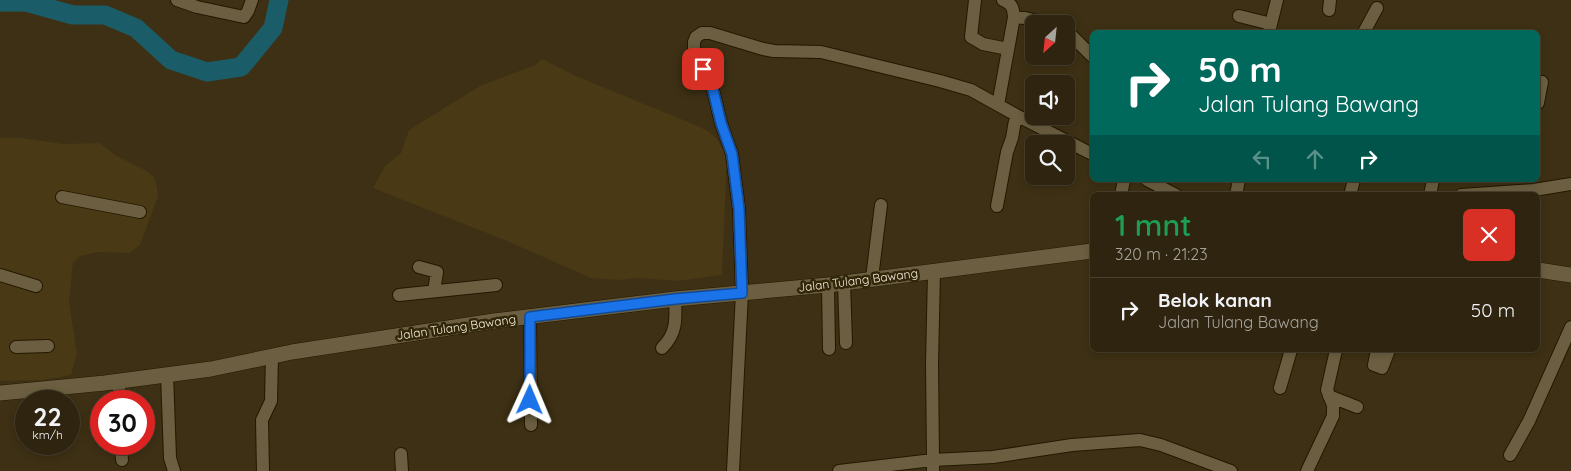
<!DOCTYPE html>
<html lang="id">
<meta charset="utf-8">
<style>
body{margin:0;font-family:Quicksand,sans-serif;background:#362c18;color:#f1f3f6;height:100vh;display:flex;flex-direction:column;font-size:19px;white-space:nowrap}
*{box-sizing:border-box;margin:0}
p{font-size:16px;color:#a7a49e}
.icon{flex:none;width:28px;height:28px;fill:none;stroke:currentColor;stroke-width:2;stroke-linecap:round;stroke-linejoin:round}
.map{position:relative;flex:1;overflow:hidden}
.side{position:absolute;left:1090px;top:192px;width:450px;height:160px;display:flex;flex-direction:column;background:#2e240f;border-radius:8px;box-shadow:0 2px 8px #0003,0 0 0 1px #49412f}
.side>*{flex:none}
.guide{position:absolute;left:1090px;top:30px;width:450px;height:152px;border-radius:8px;box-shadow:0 2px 8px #0003,0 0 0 1px #49412f;background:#00695c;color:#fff;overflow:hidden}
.needle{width:32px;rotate:207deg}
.tools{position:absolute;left:1025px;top:15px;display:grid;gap:10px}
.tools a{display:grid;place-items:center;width:50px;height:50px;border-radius:8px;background:#2e240f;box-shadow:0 2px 8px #0003,0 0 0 1px #49412f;font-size:25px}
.speed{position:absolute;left:15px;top:390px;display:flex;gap:10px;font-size:25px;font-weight:700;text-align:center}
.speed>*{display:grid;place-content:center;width:65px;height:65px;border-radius:50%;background:#2e240f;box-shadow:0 2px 8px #0003,0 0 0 1px #49412f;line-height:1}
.speed small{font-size:12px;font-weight:400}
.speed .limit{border:8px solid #d22;background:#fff;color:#111}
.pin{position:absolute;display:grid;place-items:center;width:42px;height:42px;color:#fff;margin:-21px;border-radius:10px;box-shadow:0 2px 8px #0006}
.me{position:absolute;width:55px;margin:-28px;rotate:1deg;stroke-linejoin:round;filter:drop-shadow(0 0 4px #0008)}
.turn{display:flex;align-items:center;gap:18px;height:105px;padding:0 25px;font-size:22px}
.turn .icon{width:65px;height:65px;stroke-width:2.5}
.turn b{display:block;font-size:35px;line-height:42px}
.lanes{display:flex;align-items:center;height:48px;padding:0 25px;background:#0003;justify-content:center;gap:25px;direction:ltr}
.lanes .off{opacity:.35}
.round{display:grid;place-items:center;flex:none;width:52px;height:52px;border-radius:8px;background:#362c18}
.head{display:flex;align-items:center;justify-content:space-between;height:85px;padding:0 25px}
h1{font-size:30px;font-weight:600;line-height:38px;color:#1e9e55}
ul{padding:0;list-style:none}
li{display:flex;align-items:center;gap:15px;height:65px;padding:0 25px;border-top:1px solid #49412f}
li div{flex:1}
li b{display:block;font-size:19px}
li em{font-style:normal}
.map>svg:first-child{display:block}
</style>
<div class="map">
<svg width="1571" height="471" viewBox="0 0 1571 471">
<rect width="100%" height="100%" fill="#3d3014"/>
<path fill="#493915" d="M542 59 578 77 693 124 708 131 716 138 727 155 722 275 678 281 638 278 620 280 591 278 507 241 373 188 385 166 401 153 409 130 480 86 535 65Z
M0 138H21L63 144 100 143 115 155 145 170 154 177 157 187 158 196 140 245 130 253 99 252 80 256 73 262 69 302 77 354 71 375 42 380 0 381Z"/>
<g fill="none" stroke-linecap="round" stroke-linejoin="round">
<path stroke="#1a5d68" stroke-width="19" d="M0 2H26L73 15H105L136 28 171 60 207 72 241 67 273 28 279 0"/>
<g stroke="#231800" stroke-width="14">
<path id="street" d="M177 0 197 7 244 17 248 11 252 0
M975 0 971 37 983 44 1008 49
M1329 10 1330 0
M1239 16 1271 24
M1014 17 1025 18 1049 24
M1269 32 1277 0
M1364 32 1377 8
M1066 33 1072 36 1092 56
M1538 103 1542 82
M998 105 1014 17C1013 7 1012 4 1003 0
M1147 180 1176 195
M1121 195 1124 180
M1236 195 1239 180
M1350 195 1354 180
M1430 195 1433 180
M1461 195 1534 190 1571 184
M62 197 140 212
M997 206 1007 152 1012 138 1016 115 1092 154
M419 267 437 272 434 291
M934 272 932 363 933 460 993 457 1072 445 1140 440 1161 445 1231 471
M0 275 36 286
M872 278 881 205
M844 282 846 343
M828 285 829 349
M399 295 496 285
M530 317 531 425
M16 347 48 346
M662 348C677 333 676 319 675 299
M1377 350 1374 365 1382 368 1389 350
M167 374 170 458 174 471
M119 382V401
M1280 388 1291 350
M1329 396 1357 407
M121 444 122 460
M401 454 402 471
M1510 455 1529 421 1571 327
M263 471 262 420 271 401 272 356
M733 471 742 293 739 209 732 154 721 123 712 86 694 52V42L696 37 702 33H710L763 49 774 51 821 52 940 81 971 90 1016 115
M839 471 933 460V471
M1307 471 1333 416V405L1327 390 1336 350"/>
</g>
<g stroke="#231800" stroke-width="16">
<path id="secondary" d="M1538 270 1571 275
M0 393 105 383 211 369 292 352 494 321 675 299 828 285 1092 251"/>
</g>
<use href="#street" stroke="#6c5f41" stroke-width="12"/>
<use href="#secondary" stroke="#6c5f41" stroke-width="15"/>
</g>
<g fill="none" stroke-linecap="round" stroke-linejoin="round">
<g stroke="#114b97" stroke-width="12">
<path id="route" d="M530 400V317L675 299 742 293 739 209 732 154 721 123 712 86 703 69"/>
</g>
<use href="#route" stroke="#1a73e8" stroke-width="9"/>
</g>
<g text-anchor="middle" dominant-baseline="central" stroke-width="5" stroke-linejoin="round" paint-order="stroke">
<g font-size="12" fill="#f4eddc" stroke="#322609">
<text transform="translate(858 280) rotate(-7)">Jalan Tulang Bawang</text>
<text transform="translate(456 327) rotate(-8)">Jalan Tulang Bawang</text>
</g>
</g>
</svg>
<div class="tools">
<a><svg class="needle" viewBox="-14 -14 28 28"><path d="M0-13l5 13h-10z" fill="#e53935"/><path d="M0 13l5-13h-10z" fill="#a7a49e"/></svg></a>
<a><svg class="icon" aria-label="sound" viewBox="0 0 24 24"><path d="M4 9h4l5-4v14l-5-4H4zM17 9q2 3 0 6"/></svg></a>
<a><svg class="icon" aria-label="search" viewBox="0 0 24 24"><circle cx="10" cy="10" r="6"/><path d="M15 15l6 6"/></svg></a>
</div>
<div class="speed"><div>22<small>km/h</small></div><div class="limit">30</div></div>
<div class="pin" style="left:703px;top:69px;background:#d93025"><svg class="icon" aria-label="arrive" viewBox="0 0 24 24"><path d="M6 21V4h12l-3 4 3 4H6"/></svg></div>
<svg class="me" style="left:530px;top:400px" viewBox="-20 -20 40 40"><path d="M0-17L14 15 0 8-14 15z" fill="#1a73e8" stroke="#fff" stroke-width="4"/></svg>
<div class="guide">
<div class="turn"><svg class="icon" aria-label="right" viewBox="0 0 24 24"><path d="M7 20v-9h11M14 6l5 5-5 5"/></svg><div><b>50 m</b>Jalan Tulang Bawang</div></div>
<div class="lanes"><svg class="icon off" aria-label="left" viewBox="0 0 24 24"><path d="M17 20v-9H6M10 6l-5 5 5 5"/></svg><svg class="icon off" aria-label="ahead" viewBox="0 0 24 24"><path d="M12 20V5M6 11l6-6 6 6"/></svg><svg class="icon" aria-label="right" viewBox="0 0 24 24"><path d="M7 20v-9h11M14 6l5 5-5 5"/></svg></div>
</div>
<section class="side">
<div class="head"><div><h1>1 mnt</h1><p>320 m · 21:23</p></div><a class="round" style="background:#d93025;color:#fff"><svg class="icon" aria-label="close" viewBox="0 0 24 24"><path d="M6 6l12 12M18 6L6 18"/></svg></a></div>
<ul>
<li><svg class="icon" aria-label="right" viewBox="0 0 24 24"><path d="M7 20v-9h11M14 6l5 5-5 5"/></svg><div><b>Belok kanan</b><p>Jalan Tulang Bawang</p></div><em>50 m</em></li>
</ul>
</section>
</div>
